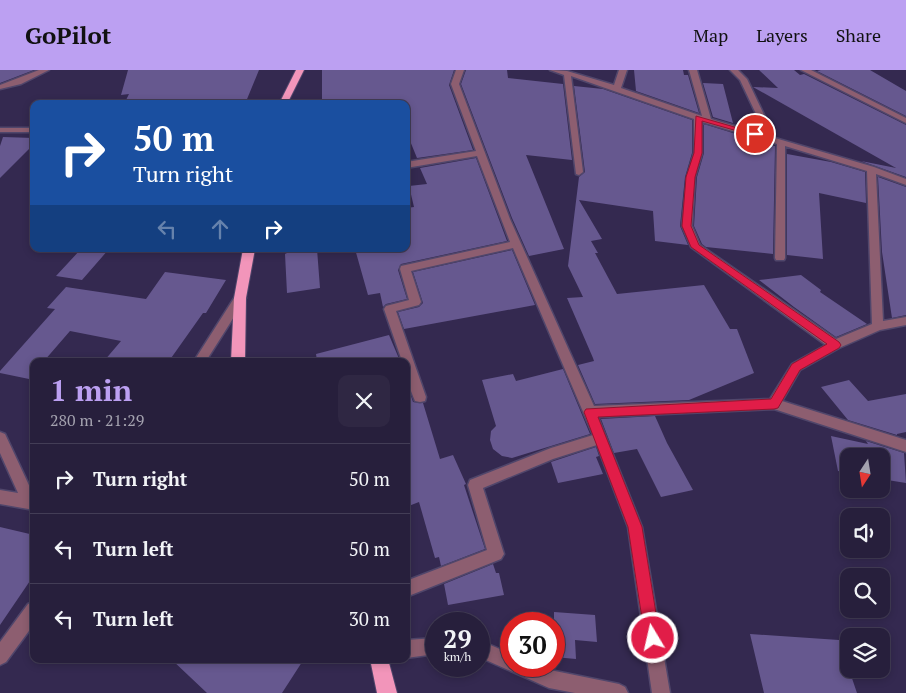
<!DOCTYPE html>
<meta charset="utf-8">
<style>
body{margin:0;font-family:"PT Serif",serif;background:#2f2743;color:#f1f3f6;height:100vh;display:flex;flex-direction:column;font-size:19px;white-space:nowrap}
*{box-sizing:border-box;margin:0}
p{font-size:16px;color:#a4a2af}
.icon{flex:none;width:28px;height:28px;fill:none;stroke:currentColor;stroke-width:2;stroke-linecap:round;stroke-linejoin:round}
.map{position:relative;flex:1;overflow:hidden}
.details{position:absolute;left:30px;top:288px;width:380px;height:305px;display:flex;flex-direction:column;background:#271f3c;border-radius:10px;box-shadow:0 2px 8px #0003,0 0 0 1px #433d56}
.details>*{flex:none}
.banner{position:absolute;left:30px;top:30px;width:380px;height:152px;border-radius:10px;box-shadow:0 2px 8px #0003,0 0 0 1px #433d56;background:#1a4fa0;color:#fff;overflow:hidden}
.needle{width:32px;rotate:192deg}
.buttons{position:absolute;left:840px;top:378px;display:grid;gap:10px}
.buttons a{display:grid;place-items:center;width:50px;height:50px;border-radius:10px;background:#271f3c;box-shadow:0 2px 8px #0003,0 0 0 1px #433d56;font-size:25px}
.speed{position:absolute;left:425px;top:542px;display:flex;gap:10px;font-size:25px;font-weight:700;text-align:center}
.speed>*{display:grid;place-content:center;width:65px;height:65px;border-radius:50%;background:#271f3c;box-shadow:0 2px 8px #0003,0 0 0 1px #433d56;line-height:1}
.speed small{font-size:12px;font-weight:400}
.speed .limit{border:8px solid #d22;background:#fff;color:#111}
.pin{position:absolute;display:grid;place-items:center;width:42px;height:42px;color:#fff;margin:-21px;border:2px solid #fff;border-radius:50%;box-shadow:0 1px 5px #0007}
.me{position:absolute;width:55px;margin:-28px;rotate:351deg;stroke-linejoin:round;filter:drop-shadow(0 0 4px #0008)}
.turn{display:flex;align-items:center;gap:18px;height:105px;padding:0 20px;font-size:22px}
.turn .icon{width:65px;height:65px;stroke-width:2.5}
.turn b{display:block;font-size:35px;line-height:42px}
.lanes{display:flex;align-items:center;height:48px;padding:0 20px;background:#0003;justify-content:center;gap:25px;direction:ltr}
.lanes .off{opacity:.35}
.round{display:grid;place-items:center;flex:none;width:52px;height:52px;border-radius:10px;background:#2f2743}
.headline{display:flex;align-items:center;justify-content:space-between;height:85px;padding:0 20px}
h1{font-size:30px;font-weight:600;line-height:38px;color:#bca0f2}
ul{padding:0;list-style:none}
li{display:flex;align-items:center;gap:15px;height:70px;padding:0 20px;border-top:1px solid #433d56}
li div{flex:1}
li b{display:block;font-size:19px}
li em{font-style:normal}
header{display:flex;align-items:center;gap:30px;box-sizing:border-box;height:70px;padding:0 25px;background:#bca0f2;color:#111}
header strong{font-size:24px}
nav{display:flex;gap:28px;margin-inline-start:auto;font-size:18px}
.map>svg:first-child{display:block}
</style>
<header>
<strong>GoPilot</strong>
<nav><a>Map</a><a>Layers</a><a>Share</a></nav>
</header>
<div class="map">
<svg width="906" height="623" viewBox="0 0 906 623">
<rect width="100%" height="100%" fill="#342950"/>
<path fill="#66588f" d="M0 0H34L0 13Z
M128 0H259L245 34H124L129 24 121 25Z
M322 0H454L449 15 473 80 417 88 406 61V34H322Z
M466 0H507L508 8 563 14 572 90 526 85 564 179 529 186 512 148 461 14Z
M634 0H683L684 5H688L699 43 636 21Z
M759 0H794L800 5 804 4 906 55V107L861 91 896 98 753 17 778 18Z
M821 0H870L906 21V46L817 1Z
M703 13 723 14 733 53 713 47Z
M574 16 603 19 692 50V83L685 107 680 156 688 175 655 171 653 141 579 130 602 169 591 171 598 183H595L617 224 704 215 730 259H737L754 303 689 330 595 334 578 295 594 291 593 288 567 228 583 227 568 196 579 107 585 102Z
M704 54 736 64 737 69 775 76 773 184 706 177 702 174 694 156 697 107 704 83Z
M3 67 34 68V74L0 108V76Z
M787 84 831 92 865 102 866 133 819 123 823 189 787 185Z
M476 88 507 171 401 194 398 200 407 229 386 234 383 237 380 223 368 225 355 179H406V138L414 137 409 116 427 114 420 98Z
M878 107 906 117V245L892 248 882 182Z
M81 179H109L82 210 56 206Z
M287 179H317L320 218 287 223 285 184 287 183Z
M512 180 535 235 404 259 398 242 419 237 423 233 413 202Z
M165 202 226 210 206 243H203L169 291H104L121 271 70 261 44 291H34V303L29 309 0 303V301L55 239 47 238 66 217 146 229Z
M801 205 821 220 820 222 867 254 836 267 794 237 759 210Z
M389 265 400 291H317L316 284Z
M563 299 590 364 512 388 502 386 493 379 490 370 491 361 496 356 482 310 513 304 516 311Z
M849 310 868 331 906 324V362L897 364V365L848 350 821 317Z
M406 311 413 332 423 333 440 389 453 385 466 414 464 415 485 479 441 496 439 487 435 488 419 432 406 437Z
M655 346 667 373 693 420 661 427 637 379 614 383 601 349Z
M831 366 868 374 866 371 904 383 906 413 881 409V386H849V403L838 401Z
M596 377 599 386 596 387 603 404 558 413 551 392Z
M0 457 34 465V505L0 555Z
M493 494 496 503H499L504 525 448 535 444 514Z
M554 542 595 545 597 572 575 570 576 589 554 587Z
M750 564 839 570 857 623H764Z
M171 589H304L282 623H207Z"/>
<g fill="none" stroke-linecap="round" stroke-linejoin="round">
<g stroke="#50466b" stroke-width="3">
<path id="minor" d="M39 0H49L21 14 0 19V15Z
M456 0H464L459 14 510 149 594 336 770 329 792 294 826 275 691 177 682 156 687 107 694 83V49L571 6 583 102 579 105 576 104 564 5 550 0 567 1 614 15 619 0H627L621 18 702 46 689 0H697L711 49 766 65 740 10 730 0H738L747 9 775 68 874 97 906 109V115L876 104 883 251 906 247V255L880 260 839 278 800 300 782 331 906 370V382L774 339 598 347 642 457 670 623H652L628 457 597 375 553 389 483 418 504 484 501 489 406 527V511L487 480 468 415 470 410 551 378 593 365 513 178 411 201 421 232 419 235 396 241 426 327 425 331 420 332 415 331C409 318 406 305 406 291H402L384 239 386 236 409 230 400 199 401 196 510 172 477 86 406 98V92L476 81 451 14ZM702 52 777 74 775 188 776 190H784L785 188V76L867 101 872 254 836 269 700 175 692 156 695 107 702 83Z
M801 0H811L906 48V53Z
M0 58H34V62H0Z
M240 224 246 228 206 291H194L236 225Z
M0 362 5 364 34 426V440L0 434V420L18 423 0 383Z
M34 532V554L6 592 0 595V572L28 534Z
M436 568V584L406 588V570Z
M479 570 511 584V596H541L550 600 619 614 625 617 628 623H575L549 618 479 587Z"/>
</g>
<g stroke="#50466b" stroke-width="2">
<path id="trunk" d="M296 0H304L287 34H279Z
M243 179H255L246 228 245 291H231L234 228Z
M370 589H388L397 623H377Z"/>
</g>
<use href="#minor" fill="#8d5e70" fill-rule="evenodd"/>
<use href="#trunk" fill="#f295ba" fill-rule="evenodd"/>
</g>
<path fill="#e11d48" stroke="#92132f" d="M696 46 759 64 755 66 702 51V83L695 107 691 156 699 175 839 272 841 275 839 278 800 300 778 338 774 339 598 347 642 457 660 568 658 573 653 575 647 573 645 568 628 457 584 342 586 339 771 329 792 294 827 274 691 177 682 156 686 107 694 83Z"/>
</svg>
<div class="buttons">
<a><svg class="needle" viewBox="-14 -14 28 28"><path d="M0-13l5 13h-10z" fill="#e53935"/><path d="M0 13l5-13h-10z" fill="#a4a2af"/></svg></a>
<a><svg class="icon" aria-label="sound" viewBox="0 0 24 24"><path d="M4 9h4l5-4v14l-5-4H4zM17 9q2 3 0 6"/></svg></a>
<a><svg class="icon" aria-label="search" viewBox="0 0 24 24"><circle cx="10" cy="10" r="6"/><path d="M15 15l6 6"/></svg></a>
<a><svg class="icon" aria-label="layers" viewBox="0 0 24 24"><path d="M12 4l9 5-9 5-9-5zM3 14l9 5 9-5"/></svg></a>
</div>
<div class="speed"><div>29<small>km/h</small></div><div class="limit">30</div></div>
<div class="pin" style="left:755px;top:64px;background:#d93025"><svg class="icon" aria-label="arrive" viewBox="0 0 24 24"><path d="M6 21V4h12l-3 4 3 4H6"/></svg></div>
<svg class="me" style="left:653px;top:568px" viewBox="-20 -20 40 40"><circle r="17" fill="#e11d48" stroke="#fff" stroke-width="3"/><path d="M0-11L8 9 0 5-8 9z" fill="#fff"/></svg>
<div class="banner">
<div class="turn"><svg class="icon" aria-label="right" viewBox="0 0 24 24"><path d="M7 20v-9h11M14 6l5 5-5 5"/></svg><div><b>50 m</b>Turn right</div></div>
<div class="lanes"><svg class="icon off" aria-label="left" viewBox="0 0 24 24"><path d="M17 20v-9H6M10 6l-5 5 5 5"/></svg><svg class="icon off" aria-label="ahead" viewBox="0 0 24 24"><path d="M12 20V5M6 11l6-6 6 6"/></svg><svg class="icon" aria-label="right" viewBox="0 0 24 24"><path d="M7 20v-9h11M14 6l5 5-5 5"/></svg></div>
</div>
<section class="details">
<div class="headline"><div><h1>1 min</h1><p>280 m · 21:29</p></div><a class="round"><svg class="icon" aria-label="close" viewBox="0 0 24 24"><path d="M6 6l12 12M18 6L6 18"/></svg></a></div>
<ul>
<li><svg class="icon" aria-label="right" viewBox="0 0 24 24"><path d="M7 20v-9h11M14 6l5 5-5 5"/></svg><div><b>Turn right</b></div><em>50 m</em></li>
<li><svg class="icon" aria-label="left" viewBox="0 0 24 24"><path d="M17 20v-9H6M10 6l-5 5 5 5"/></svg><div><b>Turn left</b></div><em>50 m</em></li>
<li><svg class="icon" aria-label="left" viewBox="0 0 24 24"><path d="M17 20v-9H6M10 6l-5 5 5 5"/></svg><div><b>Turn left</b></div><em>30 m</em></li>
</ul>
</section>
</div>
